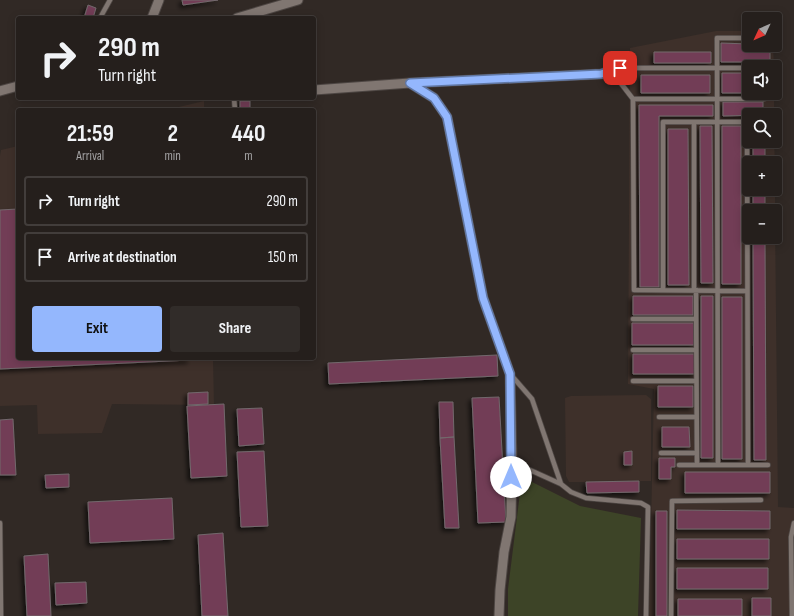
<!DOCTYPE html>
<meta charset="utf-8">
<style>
body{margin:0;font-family:"Sofia Sans Condensed",sans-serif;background:#312c29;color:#f1f3f6;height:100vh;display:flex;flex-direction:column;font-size:15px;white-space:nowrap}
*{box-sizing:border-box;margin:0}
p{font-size:13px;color:#a3a2a3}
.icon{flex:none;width:22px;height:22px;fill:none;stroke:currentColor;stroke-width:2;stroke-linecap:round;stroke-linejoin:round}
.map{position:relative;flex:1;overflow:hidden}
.side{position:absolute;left:16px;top:108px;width:300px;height:252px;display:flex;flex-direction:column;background:#251f1c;border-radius:4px;box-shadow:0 2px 10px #0003,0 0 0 1px #423d3b}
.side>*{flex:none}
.banner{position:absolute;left:16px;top:16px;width:300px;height:84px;border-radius:4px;box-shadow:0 2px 10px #0003,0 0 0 1px #423d3b;background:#251f1c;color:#f1f3f6;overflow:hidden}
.needle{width:26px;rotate:226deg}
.fabs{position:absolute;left:742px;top:12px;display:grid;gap:8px}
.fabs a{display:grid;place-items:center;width:40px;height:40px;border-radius:4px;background:#251f1c;box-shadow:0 2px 10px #0003,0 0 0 1px #423d3b;font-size:20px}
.pin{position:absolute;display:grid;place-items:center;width:34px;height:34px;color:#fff;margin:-17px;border-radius:8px;box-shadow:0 2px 6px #0006}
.me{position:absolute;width:44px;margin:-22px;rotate:0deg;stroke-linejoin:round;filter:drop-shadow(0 0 3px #0008)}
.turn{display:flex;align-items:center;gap:14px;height:84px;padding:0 16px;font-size:18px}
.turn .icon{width:52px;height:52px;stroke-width:2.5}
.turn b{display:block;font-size:28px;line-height:34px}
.eta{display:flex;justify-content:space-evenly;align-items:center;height:68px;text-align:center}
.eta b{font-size:24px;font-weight:700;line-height:28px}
.action{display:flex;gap:8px;margin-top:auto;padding:8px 16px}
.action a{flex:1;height:46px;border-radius:4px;background:#94b7fd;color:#111;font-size:16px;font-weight:700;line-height:46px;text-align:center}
.action a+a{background:#312c29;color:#f1f3f6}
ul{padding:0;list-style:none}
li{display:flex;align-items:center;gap:12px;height:50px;margin:0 8px 6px;padding:0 8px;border:2px solid #423d3b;border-radius:4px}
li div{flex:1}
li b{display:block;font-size:15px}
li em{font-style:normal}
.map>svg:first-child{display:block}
</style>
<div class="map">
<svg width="794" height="616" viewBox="0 0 794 616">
<defs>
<filter id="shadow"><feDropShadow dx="-3" dy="3" stdDeviation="2" flood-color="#0009"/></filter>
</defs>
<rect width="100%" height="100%" fill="#312925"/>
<path fill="#3e302a" d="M716 31H749V45H773L774 67H749V93H774V115H749V141H774L775 163H749V189H775V211H749V237H775V216L778 507 794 508V616H649L654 389 628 384 630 48Z
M204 101V110H166Z
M18 146V358H213L214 405 112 404 102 433 38 434 37 405 0 406V156L1 150Z
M646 395 651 399V481H639V492L587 493 586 482H569L566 476 565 398 571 396Z"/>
<path fill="#3d4427" d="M522 477 580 506 641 518 638 616H508V589Z"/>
<path fill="#723e56" stroke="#72686c" filter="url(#shadow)" d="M182 0H218L183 5Z
M88 5 96 8 93 18H84Z
M721 43 749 44V45H770V62H721Z
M654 52H711V63H654Z
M722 73H749V93H769H722Z
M641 75H710V93H641Z
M240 101H250V110H240Z
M723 102H763V115L723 116Z
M639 105H713V116H659V287H640Z
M700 126H712L713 283H701Z
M722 126H741V284H722Z
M668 129H688L689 285H668Z
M753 141H765V163H753Z
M753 189H765V211H753Z
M18 209V358H190V360L0 369V210Z
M753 237H765L766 460H754Z
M633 296H693V315H633Z
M701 296H713V458H701Z
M722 297H742V459H722Z
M632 323H694V345H632Z
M633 354H695V374H633Z
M497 355 498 376 329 384 328 363Z
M658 386H693V407H658Z
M208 392V404L188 405V393Z
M499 397 506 522 478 523 472 398Z
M439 402H453L454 437 440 438Z
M224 404 227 476 191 478 187 406Z
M262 408 264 444 239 446 237 409Z
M13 419 16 475H0V420Z
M662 427H689L690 447H662Z
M454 437 459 528H445L440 438Z
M264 451 268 526 241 527 237 452Z
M632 451V465H624V452Z
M659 458H675V467H671V479H659Z
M685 472H770V493H685Z
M69 474V487L46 488 45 475Z
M639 481V492L587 493 586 482Z
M172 498 174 539 90 543 88 502Z
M677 510 770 511V529H677Z
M656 511H667V616H656Z
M223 533 228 616H202L198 535Z
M677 539H769V559H677Z
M48 554 51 616H27L24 556Z
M677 568H768V589H677Z
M86 582 87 603 56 605 55 583Z
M752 598H771V616H752Z
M678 599H742V616H678Z"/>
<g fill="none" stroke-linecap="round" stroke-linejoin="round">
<g stroke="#4d4643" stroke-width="6">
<path id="service" d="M100 18 110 0
M620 68H749
M604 74 616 77 633 99 634 290 747 291
M234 98 235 110
M633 99H764
M694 122V290
M747 122 748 465
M663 290V122H749
M696 290 697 465
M633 319H696
M633 350H696
M512 376 532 399 561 484 571 492 586 498 641 503 648 507 646 616
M633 381H696
M659 417H696
M661 453H697
M512 463 521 466 561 484
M679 465H768
M718 465 717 38H749
M0 523 1 616
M671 616 672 501 761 500
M792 616 791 537 794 523"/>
</g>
<g stroke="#4d4643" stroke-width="11">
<path id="minor" d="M152 18 159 0
M237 18 298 0
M410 83 434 98 447 117 483 298 510 374 512 463 511 517 504 552 500 590 499 616
M314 90 410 83 601 74 620 68
M0 91 18 86"/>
</g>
<use href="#service" stroke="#807671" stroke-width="4.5"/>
<use href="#minor" stroke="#807671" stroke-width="9"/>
</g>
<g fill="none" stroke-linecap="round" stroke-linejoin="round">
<g stroke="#6077a4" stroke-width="10">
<path id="route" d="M511 477 510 374 483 298 447 117 434 98 410 83 601 74 620 68"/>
</g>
<use href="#route" stroke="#94b7fd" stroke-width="7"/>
</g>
</svg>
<div class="fabs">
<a><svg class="needle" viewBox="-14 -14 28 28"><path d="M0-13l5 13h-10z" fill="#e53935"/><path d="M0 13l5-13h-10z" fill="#a3a2a3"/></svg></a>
<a><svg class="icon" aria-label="sound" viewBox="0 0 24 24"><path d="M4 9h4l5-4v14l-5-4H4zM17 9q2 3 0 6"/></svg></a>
<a><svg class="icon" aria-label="search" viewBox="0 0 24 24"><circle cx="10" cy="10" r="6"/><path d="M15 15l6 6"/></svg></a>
<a>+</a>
<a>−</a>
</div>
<div class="pin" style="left:620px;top:68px;background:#d93025"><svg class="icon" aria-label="arrive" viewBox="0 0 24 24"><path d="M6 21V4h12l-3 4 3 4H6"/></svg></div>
<svg class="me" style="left:511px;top:477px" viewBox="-20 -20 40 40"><circle r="19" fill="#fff"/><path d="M0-13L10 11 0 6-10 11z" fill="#94b7fd"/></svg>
<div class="banner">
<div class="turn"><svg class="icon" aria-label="right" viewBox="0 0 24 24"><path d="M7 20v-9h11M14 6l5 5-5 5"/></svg><div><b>290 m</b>Turn right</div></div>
</div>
<section class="side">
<div class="eta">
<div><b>21:59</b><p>Arrival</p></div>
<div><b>2</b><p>min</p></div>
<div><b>440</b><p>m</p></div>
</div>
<ul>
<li><svg class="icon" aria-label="right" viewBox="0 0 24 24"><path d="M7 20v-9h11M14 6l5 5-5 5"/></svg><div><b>Turn right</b></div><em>290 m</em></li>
<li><svg class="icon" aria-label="arrive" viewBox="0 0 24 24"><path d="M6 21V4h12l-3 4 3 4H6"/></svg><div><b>Arrive at destination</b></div><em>150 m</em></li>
</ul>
<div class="action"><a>Exit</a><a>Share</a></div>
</section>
</div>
